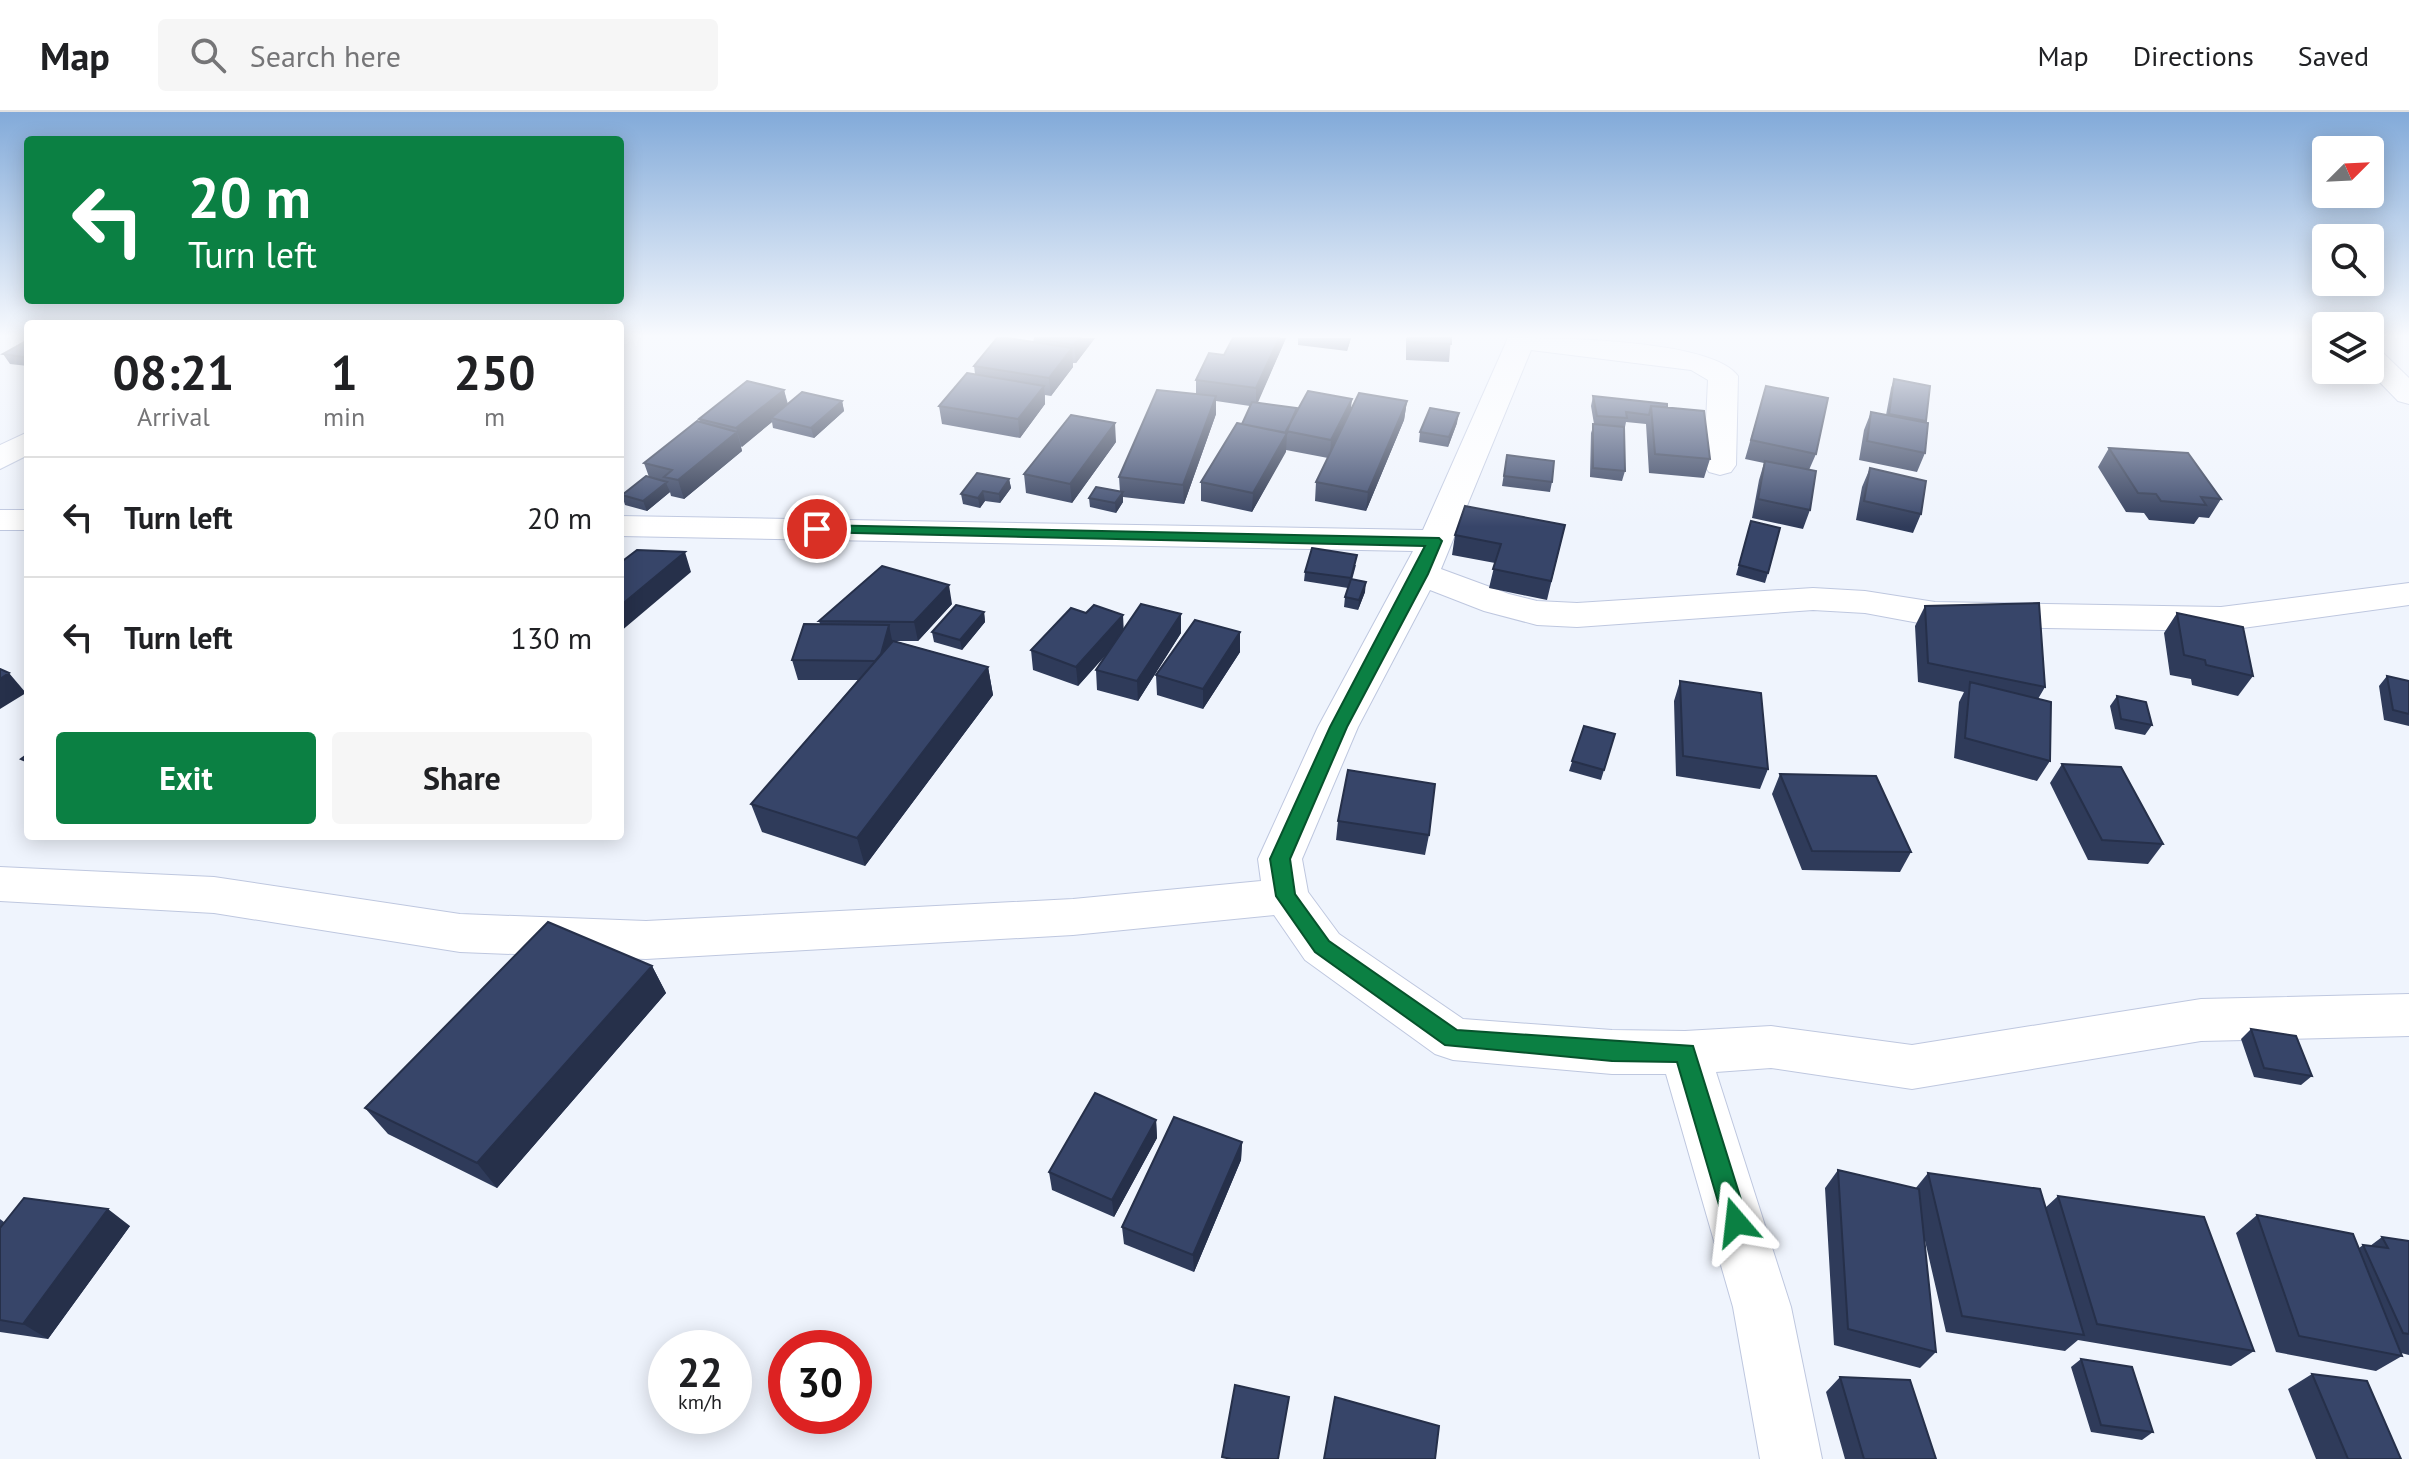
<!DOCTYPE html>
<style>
body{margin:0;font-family:"PT Sans",sans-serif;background:#f6f6f6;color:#202124;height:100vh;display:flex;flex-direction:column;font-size:30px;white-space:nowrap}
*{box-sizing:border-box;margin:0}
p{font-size:26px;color:#757577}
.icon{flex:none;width:44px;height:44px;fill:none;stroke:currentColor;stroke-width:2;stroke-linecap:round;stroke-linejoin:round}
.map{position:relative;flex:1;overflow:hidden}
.drawer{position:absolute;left:24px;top:208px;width:600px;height:520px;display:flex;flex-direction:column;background:#fff;border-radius:8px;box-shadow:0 4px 20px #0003}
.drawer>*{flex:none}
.banner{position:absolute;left:24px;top:24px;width:600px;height:168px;border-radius:8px;box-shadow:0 4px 20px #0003;background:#0b8043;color:#fff;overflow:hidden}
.needle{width:52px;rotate:66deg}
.fabs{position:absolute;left:2312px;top:24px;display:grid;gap:16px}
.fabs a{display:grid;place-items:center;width:72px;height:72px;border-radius:8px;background:#fff;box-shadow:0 4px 20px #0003;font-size:40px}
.speed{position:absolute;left:648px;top:1218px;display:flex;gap:16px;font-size:40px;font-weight:700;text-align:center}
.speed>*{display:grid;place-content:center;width:104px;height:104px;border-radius:50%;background:#fff;box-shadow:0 4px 20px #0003;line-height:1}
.speed small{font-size:20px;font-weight:400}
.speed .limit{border:12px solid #d22;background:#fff;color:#111}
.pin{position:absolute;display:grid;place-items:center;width:68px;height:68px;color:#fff;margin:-34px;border:4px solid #fff;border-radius:50%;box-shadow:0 2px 8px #0007}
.me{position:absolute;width:88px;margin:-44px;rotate:343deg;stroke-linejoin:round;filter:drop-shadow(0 0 6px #0008)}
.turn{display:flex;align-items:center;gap:28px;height:168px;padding:0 32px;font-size:36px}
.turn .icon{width:104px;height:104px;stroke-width:2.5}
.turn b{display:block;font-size:56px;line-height:68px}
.eta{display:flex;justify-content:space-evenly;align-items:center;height:136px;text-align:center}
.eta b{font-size:48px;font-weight:800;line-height:56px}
.primary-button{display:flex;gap:16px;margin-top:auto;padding:16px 32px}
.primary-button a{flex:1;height:92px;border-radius:8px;background:#0b8043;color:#fff;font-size:32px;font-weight:800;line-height:92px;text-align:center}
.primary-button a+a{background:#f6f6f6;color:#202124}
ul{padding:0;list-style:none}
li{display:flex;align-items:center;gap:24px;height:120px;padding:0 32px;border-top:2px solid #e0e0e0}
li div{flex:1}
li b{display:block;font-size:30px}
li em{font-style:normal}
header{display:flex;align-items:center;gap:48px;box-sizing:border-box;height:112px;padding:0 40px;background:#fff;border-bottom:2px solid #e0e0e0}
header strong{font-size:38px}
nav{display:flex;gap:44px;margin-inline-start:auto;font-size:28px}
.search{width:560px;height:72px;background:#f6f6f6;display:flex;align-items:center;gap:20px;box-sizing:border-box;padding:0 28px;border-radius:8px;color:#757577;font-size:30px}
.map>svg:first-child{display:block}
</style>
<header>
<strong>Map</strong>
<div class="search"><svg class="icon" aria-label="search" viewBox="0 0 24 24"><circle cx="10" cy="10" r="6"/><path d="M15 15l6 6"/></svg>Search here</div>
<nav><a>Map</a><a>Directions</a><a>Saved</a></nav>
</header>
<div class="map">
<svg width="2409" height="1347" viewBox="0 0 2409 1347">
<rect width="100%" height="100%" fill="#eff4fd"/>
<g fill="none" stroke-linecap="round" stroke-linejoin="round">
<g stroke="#bec7df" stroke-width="2">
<path id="minor" d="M1508 226C1554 226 1712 227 1738 264L1736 353 1731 360 1720 363 1709 360 1704 353 1708 268 1691 258 1531 238 1441 457 1509 482 1537 489 1577 491 1813 476 1865 479 1935 490 2221 495 2409 471V493L2221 519 1935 514 1865 501 1813 498 1577 515 1537 513 1484 499 1430 478 1358 615 1302 747 1308 780 1339 822 1463 907 1612 918 1685 919 1771 914 1912 933 2201 887 2409 882V924L2201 929 1912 977 1771 956 1716 960 1791 1195 1822 1347H1760L1733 1195 1666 962H1612L1453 948 1435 942 1305 848 1274 803 1073 823 646 847 460 840 214 801 0 789V755L214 765 460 802 646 809 1073 787 1261 769 1258 747 1318 615 1413 439 620 424V404L1423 418Z
M2370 235 2380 238 2409 266V292L2398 289 2368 258Z
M28 320V343L0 357V333Z
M0 398H28V418H0Z"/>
</g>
<use href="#minor" fill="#fff" fill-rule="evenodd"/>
</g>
<path fill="#2f3b5a" d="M1034 226H1095L1076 251H1073V255L1051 284 1045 283V292L1020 326 942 312 939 294 975 262 974 254 1033 230Z
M1286 226 1257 291 1297 299 1351 298 1407 289 1404 308 1366 399 1315 389 1316 370 1328 346 1286 338 1252 400 1201 389V370L1242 312 1250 294 1216 289V302L1184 392 1123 385V390L1116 401 1090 395 1089 386 1120 380 1119 365 1196 282V268L1224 243Z
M1298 226H1351L1347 239 1298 233Z
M1406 226H1451L1449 250 1406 248Z
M28 228V254L10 252 3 242Z
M1894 267 1926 309 1925 341 1917 360 1859 348 1864 318 1871 300 1886 303 1891 276Z
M1766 274 1816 342 1809 358 1810 398 1803 417 1752 406 1759 368 1764 351 1745 347Z
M784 278 788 292 842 289 844 299 814 326 773 316 772 310 741 335 742 339 684 387 671 384 670 380 647 399 625 393 622 383 649 365 644 351 700 310 699 307Z
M1593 284 1667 295 1710 347 1704 366 1649 361 1646 312 1626 310 1625 315V359L1622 369 1590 365 1591 321 1594 312 1591 294Z
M1457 311 1448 335 1419 330 1420 320Z
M1116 330 1072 391 1026 381 1024 362Z
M2109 336 2221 387 2209 406 2199 405 2194 412 2149 408 2144 401 2126 400 2098 355Z
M1507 343 1552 370 1550 380 1502 374Z
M1870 356 1921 402 1913 421 1856 408 1862 375Z
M1009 367 1011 376 1000 391 985 389 980 396 963 392 961 382Z
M1751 409 1768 461 1765 471 1736 463Z
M1565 413 1547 488 1489 476 1495 451 1452 443 1455 423Z
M1356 453 1352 468 1365 480 1358 498 1344 495 1345 485 1348 476 1304 469 1305 460Z
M952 492 918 529H895L988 555 993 583 865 754 762 720 751 692 858 568H798L792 548 820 512 819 509Z
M1925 494 2045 575 2038 587 2050 649 2037 669 1954 646 1959 590 1964 580 1918 570 1915 514Z
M984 500 985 510 962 538 934 530 932 520Z
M1086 501 1123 503V518L1181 502V521L1138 589 1097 578 1096 558 1107 541 1078 574 1033 558 1031 538Z
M2177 501 2253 564 2238 584 2192 573 2191 567 2170 563 2164 521Z
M1240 520V540L1203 597 1157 583 1156 563Z
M2387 564 2409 569V614L2384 608 2379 574Z
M1680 569 1768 657 1760 677 1676 664 1674 589Z
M2117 584 2152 613 2145 623 2115 617 2110 594Z
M1584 614 1615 622 1601 668 1569 659Z
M2062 652 2163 732 2148 752 2088 748 2050 671Z
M1780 662 1911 740 1900 760 1802 758 1772 682Z
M1338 709 1429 723 1425 743 1336 728Z
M652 854 666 881 497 1076 388 1022 365 996Z
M2251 917 2312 964 2301 973 2254 965 2241 927Z
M1156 1008 1157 1026 1114 1105 1052 1078 1049 1060Z
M1242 1030 1241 1048 1194 1160 1124 1132 1122 1115Z
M1838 1058 1915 1077 1928 1061 2045 1096 2058 1084 2254 1239 2231 1254 2078 1228 2065 1239 1946 1220 1923 1120 1936 1240 1920 1256 1834 1233 1825 1076Z
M2257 1103 2359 1136 2363 1133 2370 1134 2382 1125 2409 1129V1243L2401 1241 2402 1244 2376 1259 2276 1240 2236 1121Z
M0 1107 4 1110 130 1114 48 1227 0 1220Z
M2081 1247 2153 1320 2142 1328 2091 1320 2071 1255Z
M2312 1262 2401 1347H2316L2288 1277Z
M1840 1265 1936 1347H1845L1826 1280Z"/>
<path fill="#26304a" d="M1080 226H1095L1076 251 1074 233Z
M1279 226H1286L1256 295V276Z
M1348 226H1351L1347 239Z
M1072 236 1073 255 1051 284 1049 266Z
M28 242V253L23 245Z
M1044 274 1045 292 1020 326 1018 307Z
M784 278 788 296 771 306 772 310 742 335 736 316Z
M1216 284V302L1184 392 1183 373Z
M1352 287 1350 306 1330 346 1331 328Z
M842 289 844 299 814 326 811 316Z
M1407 289 1404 308 1366 399 1368 380Z
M1459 301 1457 311 1448 335 1449 325Z
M1115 311 1116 330 1072 391 1070 372Z
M737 320 742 339 684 387 678 368Z
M1287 321 1286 340 1252 400 1253 381Z
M1009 367 1011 376 1000 391 999 382Z
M666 371 670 380 647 399 643 389Z
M983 379 985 389 980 396 978 386Z
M1123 380V390L1116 401 1115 391Z
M685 440 691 460 620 520V494Z
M1366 470 1365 480 1358 498 1359 488Z
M949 473 952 492 918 529 914 510Z
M984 500 985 510 962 538 960 528Z
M1181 502V521L1138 589 1137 569Z
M1123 503 1124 523 1078 574 1076 555Z
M889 513 893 533 879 549Z
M1240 520V540L1203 597V577Z
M988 555 993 583 865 754 857 726Z
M9 561 26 581 0 597V567Z
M652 854 666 881 497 1076 477 1051Z
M1156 1008 1157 1026 1114 1105 1112 1088Z
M1242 1030 1241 1048 1194 1160 1193 1143Z
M108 1097 130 1114 48 1227 23 1212Z"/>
<path fill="#374569" stroke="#26304a" stroke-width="2" d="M997 226H1008L1072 236 1049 266 974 254Z
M1034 226H1080L1074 233Z
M1233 226H1279L1256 276 1196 268 1209 241 1224 243Z
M1408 226H1451V232L1409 230Z
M28 228V242L23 245 3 242Z
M967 261 1044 274 1018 307 939 294Z
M1894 267 1930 274 1926 309 1889 302Z
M747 269 784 278 736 316 699 307Z
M1766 274 1828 286 1816 342 1751 328Z
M1157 278 1216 284 1183 373 1119 365Z
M1308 279 1352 287 1331 328 1286 319Z
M802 280 842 289 811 316 771 306Z
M1359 281 1407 289 1368 380 1316 370Z
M1593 284 1667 292V295L1651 294 1649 303 1626 300 1627 306 1597 304Z
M1252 290 1297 296 1286 321 1242 312Z
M1651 294 1704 299 1710 347 1655 342Z
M1430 296 1459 301 1449 325 1420 320Z
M1871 300 1928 311 1925 341 1867 329Z
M1071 303 1115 311 1070 372 1024 362Z
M697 309 737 320 678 368 664 365 672 358 644 351Z
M1237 311 1287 321 1253 381 1201 370Z
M1593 312 1624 315 1625 359 1593 356Z
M2109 336 2188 341 2221 387 2201 385 2206 393 2161 389 2156 382 2138 381Z
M1507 343 1554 349 1552 370 1504 364Z
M1765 349 1816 359 1810 398 1758 387Z
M1870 356 1926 369 1921 402 1864 389Z
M977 361 1009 367 999 382 983 379 978 386 961 382Z
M646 364 667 370 643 389 622 383Z
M1096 375 1123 380 1115 391 1089 386Z
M1465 394 1565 413 1551 469 1493 457 1501 432 1455 423Z
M1751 409 1780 416 1768 461 1739 453Z
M1312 436 1357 443 1351 466 1305 460Z
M637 438 685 440 620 494V451Z
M882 454 949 473 914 510 819 509Z
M1351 467 1366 470 1359 488 1345 485Z
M2039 491 2045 575 1928 551 1925 494Z
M1141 492 1181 502 1137 569 1096 558Z
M956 493 984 500 960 528 932 520Z
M1094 493 1123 503 1076 555 1031 538 1071 496 1086 501Z
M2177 501 2243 515 2253 564 2206 553 2205 548 2184 543Z
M1195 508 1240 520 1203 577 1156 563Z
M804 512 889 513 881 542 875 549 792 548Z
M893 529 988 555 857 726 751 692Z
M0 557 9 561 0 567Z
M2387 564 2409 569V602L2393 598Z
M1680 569 1761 581 1768 657 1683 644Z
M1970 570 2051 590 2050 649 1965 626Z
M2117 584 2146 590 2152 613 2121 607Z
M1584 614 1615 622 1604 658 1572 649Z
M28 642V650L21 647Z
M2062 652 2121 655 2163 732 2102 728Z
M1348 658 1435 672 1429 723 1338 709Z
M1780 662 1876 664 1911 740 1812 739Z
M548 810 652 854 477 1051 365 996Z
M2251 917 2296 924 2312 964 2264 956Z
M1095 981 1156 1008 1112 1088 1049 1060Z
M1174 1005 1242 1030 1193 1143 1122 1115Z
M1838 1058 1919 1077 1936 1240 1848 1217Z
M1928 1061 2040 1077 2084 1223 1962 1204Z
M2058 1084 2204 1105 2254 1239 2097 1212Z
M24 1086 108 1097 23 1212 0 1208V1116Z
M2257 1103 2353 1122 2402 1244 2299 1224Z
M2382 1125 2409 1129V1222L2403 1221 2363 1133 2388 1136Z
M2081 1247 2132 1255 2153 1320 2101 1313Z
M2312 1262 2367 1269 2401 1347H2348Z
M1840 1265 1910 1268 1936 1347H1864Z
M1235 1273 1289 1285 1278 1347H1231L1222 1345Z
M1335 1285 1439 1314 1435 1347H1324Z"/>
<linearGradient id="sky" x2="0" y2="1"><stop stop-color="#82aad9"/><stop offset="0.54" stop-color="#f8fafe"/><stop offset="1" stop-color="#f8fafe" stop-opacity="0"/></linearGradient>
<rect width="2409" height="415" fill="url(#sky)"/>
<path fill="#0b8043" stroke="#07532c" stroke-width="2" d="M817 413 1439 426 1442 429 1428 462 1347 615 1290 747 1295 782 1329 829 1457 918 1693 934 1748 1110 1744 1118 1736 1122 1728 1118 1724 1110 1677 950 1612 949 1445 933 1315 840 1276 784 1270 747 1330 615 1425 434 811 420 809 417Z"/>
</svg>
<div class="fabs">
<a><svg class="needle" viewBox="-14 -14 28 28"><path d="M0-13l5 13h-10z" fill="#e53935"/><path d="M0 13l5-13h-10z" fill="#757577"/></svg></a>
<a><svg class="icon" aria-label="search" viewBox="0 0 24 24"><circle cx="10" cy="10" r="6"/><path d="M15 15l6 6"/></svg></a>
<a><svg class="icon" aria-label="layers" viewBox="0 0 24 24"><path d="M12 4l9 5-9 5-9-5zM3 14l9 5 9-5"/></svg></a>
</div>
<div class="speed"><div>22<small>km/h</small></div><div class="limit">30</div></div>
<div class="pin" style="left:817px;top:417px;background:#d93025"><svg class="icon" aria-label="arrive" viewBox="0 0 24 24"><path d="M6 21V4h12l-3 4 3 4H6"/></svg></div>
<svg class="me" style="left:1736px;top:1110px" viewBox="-20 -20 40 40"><path d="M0-17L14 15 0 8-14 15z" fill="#0b8043" stroke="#fff" stroke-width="4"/></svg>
<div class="banner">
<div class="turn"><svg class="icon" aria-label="left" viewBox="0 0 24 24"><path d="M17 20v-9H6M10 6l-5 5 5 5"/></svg><div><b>20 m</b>Turn left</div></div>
</div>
<section class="drawer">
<div class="eta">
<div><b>08:21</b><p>Arrival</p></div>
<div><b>1</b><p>min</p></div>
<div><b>250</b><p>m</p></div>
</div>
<ul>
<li><svg class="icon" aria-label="left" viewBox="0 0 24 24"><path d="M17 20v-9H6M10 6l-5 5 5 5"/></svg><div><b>Turn left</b></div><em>20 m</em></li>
<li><svg class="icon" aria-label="left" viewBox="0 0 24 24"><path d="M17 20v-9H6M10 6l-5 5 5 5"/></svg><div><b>Turn left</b></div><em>130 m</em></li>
</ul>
<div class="primary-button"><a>Exit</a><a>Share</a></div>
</section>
</div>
